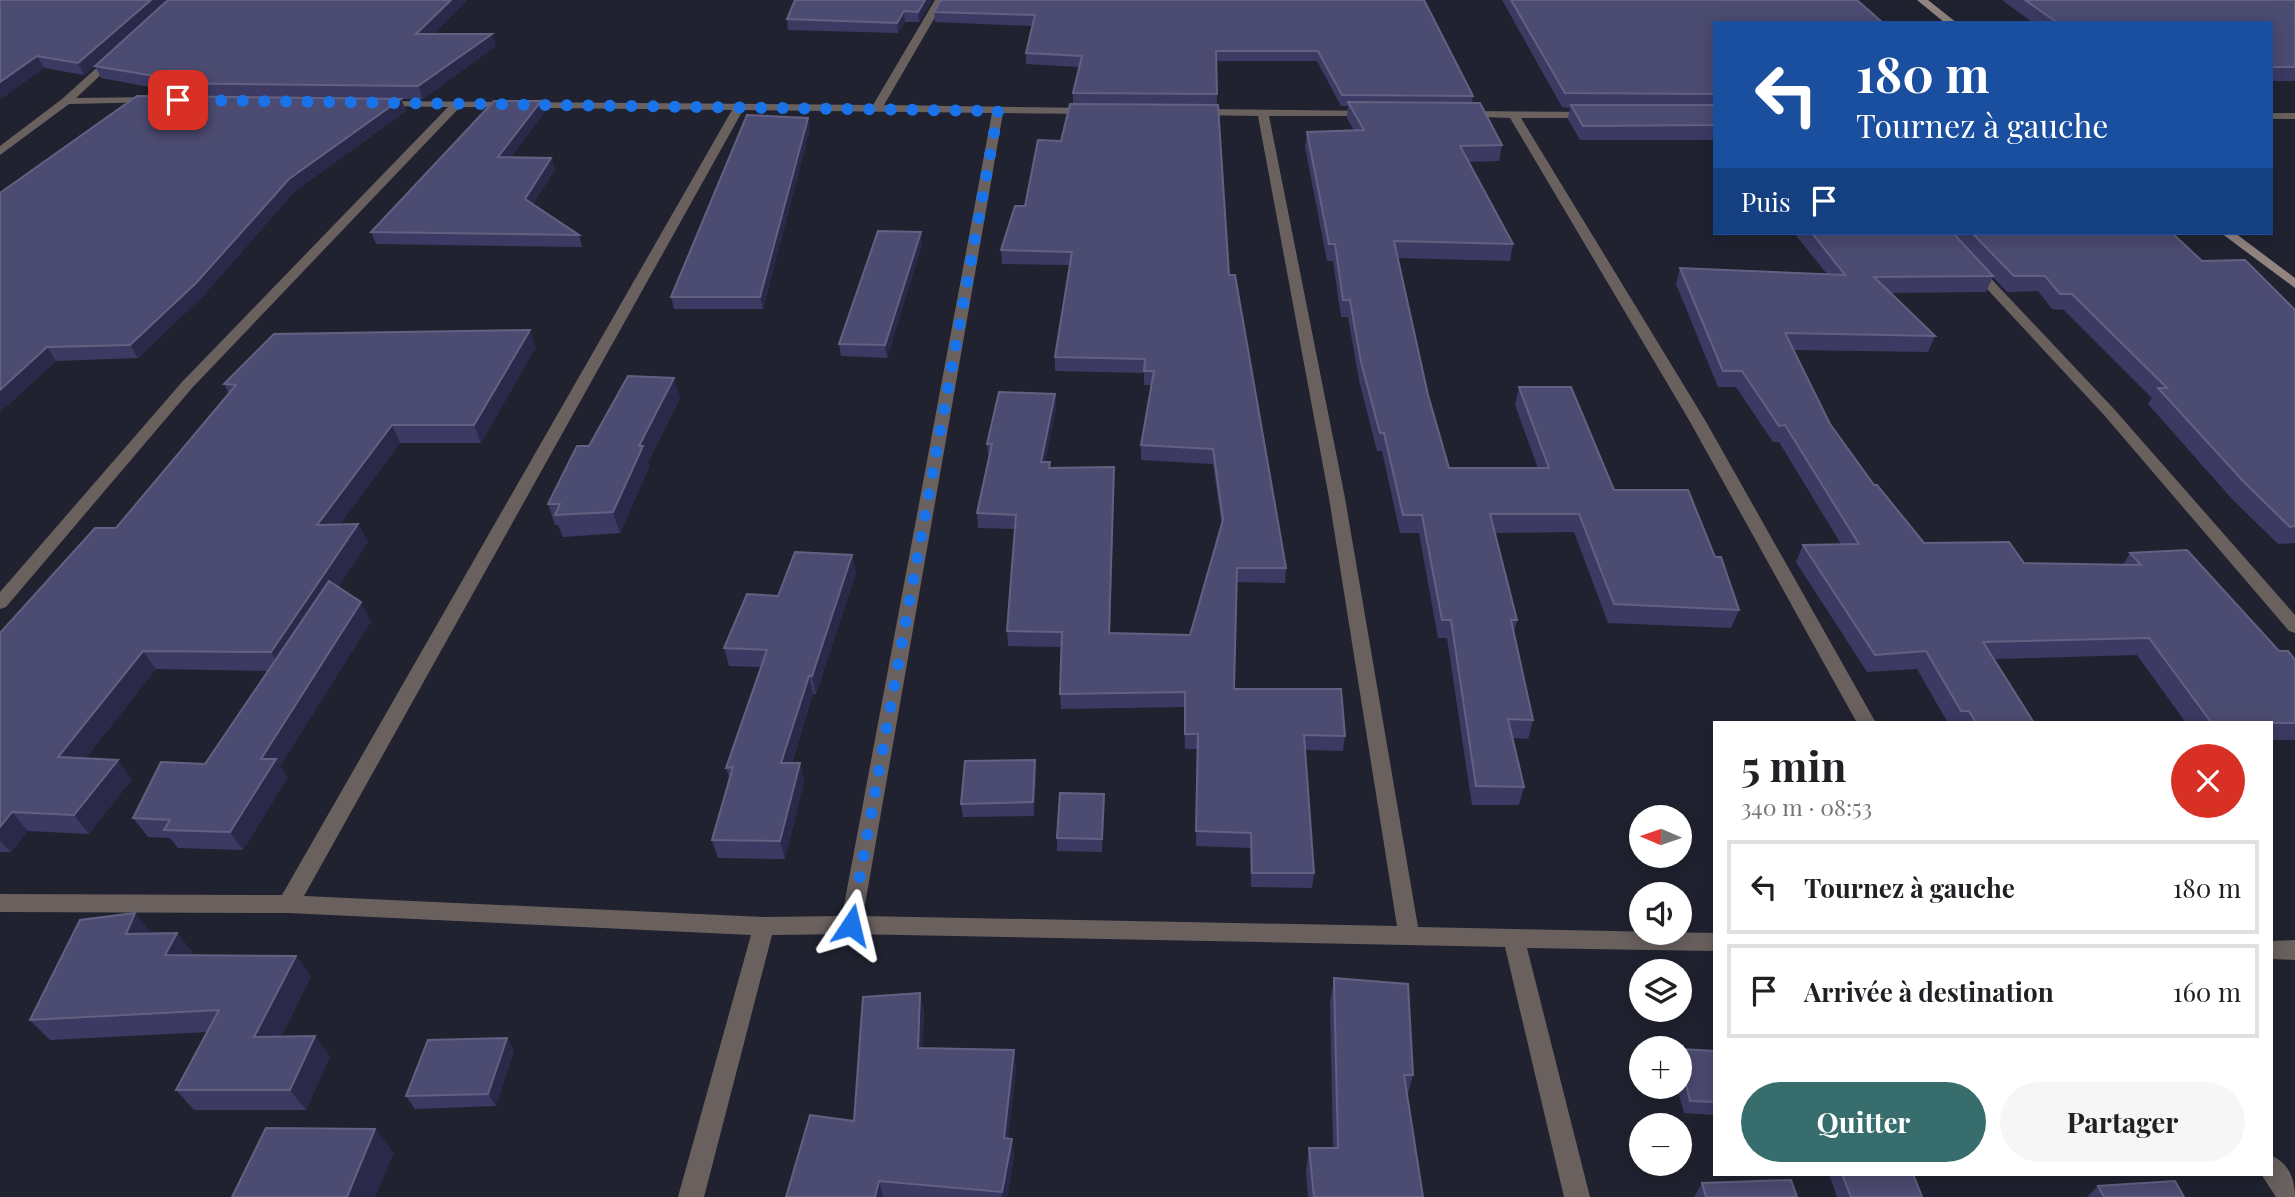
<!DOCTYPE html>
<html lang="fr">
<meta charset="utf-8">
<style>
body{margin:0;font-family:"Playfair Display",serif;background:#f6f6f6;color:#202124;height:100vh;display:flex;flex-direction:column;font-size:26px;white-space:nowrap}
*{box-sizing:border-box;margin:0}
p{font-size:23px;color:#757577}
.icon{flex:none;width:38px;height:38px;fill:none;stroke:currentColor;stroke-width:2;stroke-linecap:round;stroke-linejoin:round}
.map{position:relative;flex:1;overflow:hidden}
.drawer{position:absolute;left:1713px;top:721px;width:560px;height:455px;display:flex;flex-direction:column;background:#fff;border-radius:0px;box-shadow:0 4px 18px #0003}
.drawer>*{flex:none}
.hud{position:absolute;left:1713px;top:21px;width:560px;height:214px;border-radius:0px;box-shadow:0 4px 18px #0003;background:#1a4fa0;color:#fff;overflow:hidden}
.needle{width:46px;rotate:272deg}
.tools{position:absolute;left:1629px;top:805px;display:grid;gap:14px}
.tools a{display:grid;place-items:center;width:63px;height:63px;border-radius:50%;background:#fff;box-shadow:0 4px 18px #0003;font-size:35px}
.pin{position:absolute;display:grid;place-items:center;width:60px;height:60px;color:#fff;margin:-30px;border-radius:14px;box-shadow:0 4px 10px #0006}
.me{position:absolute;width:77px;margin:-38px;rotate:10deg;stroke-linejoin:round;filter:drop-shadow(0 0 5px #0008)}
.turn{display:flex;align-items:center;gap:24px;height:147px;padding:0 28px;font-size:32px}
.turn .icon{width:91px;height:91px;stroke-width:2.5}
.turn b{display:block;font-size:49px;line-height:60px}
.then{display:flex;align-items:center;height:66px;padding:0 28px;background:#0003;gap:14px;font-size:26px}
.round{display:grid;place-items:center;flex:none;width:74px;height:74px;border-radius:37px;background:#f6f6f6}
.headline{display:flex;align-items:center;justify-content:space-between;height:119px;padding:0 28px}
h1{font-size:42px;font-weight:700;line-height:52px}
.button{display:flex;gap:14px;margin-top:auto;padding:14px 28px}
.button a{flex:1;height:80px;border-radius:42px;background:#376e6d;color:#fff;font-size:28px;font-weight:700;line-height:80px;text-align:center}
.button a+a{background:#f6f6f6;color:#202124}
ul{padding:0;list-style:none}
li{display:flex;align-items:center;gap:21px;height:94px;margin:0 14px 10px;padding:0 14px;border:4px solid #e0e0e0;border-radius:0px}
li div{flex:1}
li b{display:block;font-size:26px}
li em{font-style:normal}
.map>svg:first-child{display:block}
</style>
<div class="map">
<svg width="2295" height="1197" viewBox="0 0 2295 1197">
<rect width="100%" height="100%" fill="#202230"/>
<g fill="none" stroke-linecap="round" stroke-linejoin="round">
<path fill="#6a615f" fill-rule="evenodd" d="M935 0H945L884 105 1092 108 1098 111 1092 114 1003 113 863 916 1397 926 1329 498 1258 116 1197 115 1191 112 1197 109 1373 111 1375 113 1369 116H1269L1345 498 1418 927 1715 933V951L1527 948 1590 1197H1564L1505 947 851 934 772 935 704 1197H678L751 935 288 913 0 912V894L282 895 732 110 460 107 192 388 6 607 0 609V592L182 382 448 107 382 106 377 103 378 101 873 105ZM743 110 992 113 842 916 764 917 304 896Z
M112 54 121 56 76 98 154 97 158 98V102L69 104 0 155V146L62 99Z
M1463 111 1593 112 1599 115 1593 118H1521L1705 420 1876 723H1857L1689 420 1510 118 1459 116V112Z
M2272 113H2295V119H2272Z
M1935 233H1948L2114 409 2295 615V633L2289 631 2104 415Z
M2295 940V960L2272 959V941Z
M2272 1156C2289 1163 2295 1180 2295 1197H2276L2263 1177 2262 1174H2272Z"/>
<path fill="#928481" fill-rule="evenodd" d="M1917 0H1928L1957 23H1945Z
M2221 233H2235L2295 278V288Z"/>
</g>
<path fill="#3c3a63" d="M0 0H467L433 34 496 46 423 99 259 97 401 99 406 111 294 192 203 296 138 358 56 361 0 412V193L158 96 155 88 101 78 95 66 84 75 44 68Z
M932 0 919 22H905L898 33 788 30 787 19Z
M1424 0 1473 96 1472 103 1502 145 1499 161 1468 162 1513 244 1510 261 1397 258 1428 395 1449 468H1538L1515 405 1519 387 1614 490 1715 557 1739 610 1731 628 1608 623 1574 532 1495 533 1517 620 1514 632 1533 720 1528 739 1513 738 1524 787 1519 805H1472L1447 638H1438L1419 533H1400L1382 451H1377L1359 380 1348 317H1341L1333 261H1327L1305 147 1307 132 1354 131 1347 118 1348 106H1341L1317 61H1216L1217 105 1229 275 1286 568 1285 583 1236 582 1234 689 1345 736 1343 751 1305 750 1314 873 1312 888 1251 887 1250 848 1196 846 1197 749H1185L1184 707 1061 709 1060 694 1061 647 1008 646 1007 631 1015 529 978 528 977 513 989 459 987 444 1055 394 1056 408 1045 462 1050 468 1114 482 1110 633 1190 635 1222 527 1213 464 1141 460V445L1152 385H1144V373L1055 371V357L1070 265 1002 264 1001 250 1061 141 1073 104V93L1079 67 1026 64V53L1032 26 935 22 934 12Z
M1502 0H1857L1715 23V140H1580L1568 119 1570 108 1562 107Z
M2002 0H2295V81H2272V23H2033Z
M544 113 511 157 551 158 555 170 533 204 579 235 582 247 376 244 371 232Z
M810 129 763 309H674L671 297Z
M1794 233H2172L2202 261 2295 310V543L2278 544 2232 499 2148 404 2152 398 2064 310 2052 309 2038 291 2007 292 1993 277 1986 292 1890 293 1935 336 1928 352 1793 350 1830 424 1874 485 1924 543 2024 563 2123 565 2130 553 2279 651 2295 660V740H2272V723H2186L2137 655 1994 659 2034 723H1948L1917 669 1867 672 1796 562 1803 545 1841 544 1779 442H1773L1736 387H1718L1676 284 1680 268 1827 274Z
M922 244 887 358 841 356 839 344Z
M536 347 481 443H400L340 524H358L368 542 338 587 371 621 280 766 288 777 243 850 178 848 170 838 148 837 133 818 205 764 268 671 156 669 86 758 132 779 89 834 28 831 11 852H0V633L116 528 229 394 224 384Z
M680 398 648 462 649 467 620 533 563 537 558 525H555L548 504 589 446Z
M852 555 856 573 816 694H813L792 763 804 781 785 859 718 858 712 840 730 779 726 768 761 667 729 666 724 648 778 596Z
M1035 760 1036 774 1034 816 963 817 961 804Z
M1104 794 1102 852 1057 851V838Z
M177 933 193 953 192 955 296 956 311 976 281 1037 330 1056 306 1110H194L176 1090 208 1032 50 1040 30 1020 152 934Z
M1334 978 1413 1075 1407 1097 1423 1197H1308L1306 1171 1309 1148H1333L1330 1003Z
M920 993 924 1012 922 1048 1016 1068 1008 1138 1014 1156 1007 1197H786L854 1121Z
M507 1038 514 1051 496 1106 415 1109 406 1096Z
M1680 1049 1715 1051V1115L1684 1113 1677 1087H1680Z
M1829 1174H1913L1922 1197H1837Z
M1702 1183 1797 1197H1694Z
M2098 1186 2184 1197H2087Z"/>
<path fill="#2a2949" d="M151 0H170L84 75 78 63Z
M451 0H467L421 46 416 34Z
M925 0H932L919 22 918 12Z
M904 11 905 22 898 33 897 23Z
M492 34 496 46 423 99 418 86Z
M37 56 44 68 0 100V82Z
M401 99 406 111 294 192 203 296 138 358 130 345 289 179Z
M541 101 544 113 502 169 498 157Z
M808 118 810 129 763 309 760 297Z
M551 158 555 170 529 211 525 199Z
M921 232 922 244 887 358 885 345Z
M530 330 536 347 481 443 474 425Z
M47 347 56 361 0 412V390Z
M674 378 680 398 648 462 649 467 620 533 613 512 639 446Z
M1055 394 1056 408 1042 476 1041 462Z
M392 425 400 443 327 543 317 525Z
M1114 467V482L1109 648V633Z
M358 524 368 542 282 671 271 652Z
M852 555 856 573 816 694 812 676Z
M361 602 371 621 280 766 288 777 243 850 230 832 261 759Z
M143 651 156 669 72 776 58 757Z
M809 676 813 694 786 781 781 763Z
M118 760 132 779 89 834 74 815Z
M1035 760 1036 774 1034 816 1033 802Z
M800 763 804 781 785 859 780 841Z
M1104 794V807L1102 852V839Z
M12 812 28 831 11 852 0 841V827Z
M135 913 152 934H126Z
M177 933 193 953 182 975 165 955Z
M296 956 311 976 271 1057 254 1037Z
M920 993 924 1012 922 1066 918 1048Z
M315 1036 330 1056 306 1110 290 1090Z
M507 1038 514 1051 496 1106 488 1094Z
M1014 1050 1016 1068 1006 1155 1004 1138Z
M375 1129 394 1153 375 1197H347Z
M1012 1139 1014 1156 1007 1197H1002V1192Z
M879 1181 883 1197H875Z"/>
<path fill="#4c4b71" stroke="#626182" stroke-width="2" d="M0 0H151L78 63 37 56 0 82Z
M168 0H451L416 34H492L418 86 152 83 161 77 95 66Z
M795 0H925L918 12 904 11 897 23 787 19Z
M941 0H1424L1473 96 1342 95 1318 51H1216L1217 94 1073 93 1082 56 1026 53 1035 15 934 12Z
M1511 0H1857L1883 23H1715V94L1565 93Z
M2025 0H2295V67H2272V23H2058Z
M137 96 401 99 289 179 196 283 130 345 47 347 0 390V193Z
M494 101H541L498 157 551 158 525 199 579 235 371 232Z
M1348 102 1480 103 1502 145 1460 146 1513 244 1394 241 1428 395 1449 468H1549L1519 387H1571L1614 490H1688L1715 557H1721L1739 610 1614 604 1579 514H1490L1517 620H1511L1533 720 1508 719 1524 787 1476 786 1451 620H1442L1422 515H1403L1384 433H1380L1361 362 1350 300H1343L1335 244H1329L1307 132 1364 130Z
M1070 104 1218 105 1229 275H1235L1286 568H1237L1234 689H1341L1345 736 1304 735 1314 873H1252L1251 833 1196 831 1198 734H1185V692L1060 694 1062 632 1007 631 1016 515 977 513 992 444H987L999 392 1055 394 1041 462H1050L1049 468 1114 467 1109 633 1190 635 1223 520 1213 449 1141 445 1154 371H1144L1145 359 1055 357 1072 252 1001 250 1015 206H1025L1038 140 1061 141Z
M1571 105H1715V125L1583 126Z
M747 115 808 118 760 297H671Z
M878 231 921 232 885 345 839 344Z
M1812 233H1953L1993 276 1874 277 1935 336 1785 333 1830 424 1874 485H1877L1924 543 2009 542 2024 563 2141 565 2130 553 2187 550 2279 651H2288L2295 660V723L2211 722 2149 638 1983 642 2034 723H1976L1969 711H1961L1926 651 1875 655 1803 545 1859 544 1785 425 1779 426 1742 371H1723L1680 268 1845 275Z
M1972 233H2172L2202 261 2245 260 2295 310V526L2290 527 2244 482 2158 388H2167L2072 294H2060L2045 276H2014Z
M530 330 474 425H392L317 525 358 524 271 652 143 651 58 757 118 760 74 815 12 812 0 827V633L95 528H116L236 385 224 384 274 334Z
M628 376 674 378 639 446H643L613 512 555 515 560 504H548L577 446H589Z
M795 552 852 555 812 676H809L781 763H800L780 841 712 840 733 767 726 768 767 650 724 648 747 594 778 596Z
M329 581 361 602 261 759H276L230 832 164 830 170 820 133 818 161 762 205 764Z
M1035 760 1033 802 961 804 965 761Z
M1060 793 1104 794 1102 839 1057 838Z
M135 913 126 934 177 933 165 955 296 956 254 1037 315 1036 290 1090H176L219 1010 30 1020 80 920Z
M1334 978 1408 984 1413 1075H1404L1423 1197H1314L1309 1148H1338Z
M920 993 918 1048 1014 1050 1004 1138 1012 1139 1002 1192 879 1181 875 1197H786L810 1115 854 1121 863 997Z
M507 1038 488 1094 406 1096 428 1040Z
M1680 1049 1715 1051V1102L1690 1101 1680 1058Z
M266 1128 375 1129 347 1197H232Z
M1842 1174H1913L1922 1197H1851Z
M1791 1180 1797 1197H1706L1702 1183Z
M2175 1181 2184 1197H2104L2098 1186Z"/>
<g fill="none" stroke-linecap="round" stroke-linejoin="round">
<path stroke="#1a73e8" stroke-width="12" stroke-dasharray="0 21.6" d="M178 100 998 111 851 925"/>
</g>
</svg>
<div class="tools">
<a><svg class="needle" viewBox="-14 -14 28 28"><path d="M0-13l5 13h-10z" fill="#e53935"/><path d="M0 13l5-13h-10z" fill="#757577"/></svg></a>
<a><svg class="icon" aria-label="sound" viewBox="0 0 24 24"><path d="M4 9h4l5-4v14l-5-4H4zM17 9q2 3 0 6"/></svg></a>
<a><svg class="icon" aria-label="layers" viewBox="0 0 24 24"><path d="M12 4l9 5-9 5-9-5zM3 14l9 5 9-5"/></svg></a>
<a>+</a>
<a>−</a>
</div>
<div class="pin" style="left:178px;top:100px;background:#d93025"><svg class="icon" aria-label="arrive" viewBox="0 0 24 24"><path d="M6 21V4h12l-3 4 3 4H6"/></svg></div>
<svg class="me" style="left:851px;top:925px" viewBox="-20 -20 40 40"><path d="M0-17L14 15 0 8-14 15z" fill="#1a73e8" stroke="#fff" stroke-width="4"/></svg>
<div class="hud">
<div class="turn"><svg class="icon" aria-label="left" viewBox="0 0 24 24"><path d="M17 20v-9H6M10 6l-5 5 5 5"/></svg><div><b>180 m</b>Tournez à gauche</div></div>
<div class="then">Puis<svg class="icon" aria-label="arrive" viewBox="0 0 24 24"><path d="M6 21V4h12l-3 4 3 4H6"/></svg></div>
</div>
<section class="drawer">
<div class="headline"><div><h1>5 min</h1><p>340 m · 08:53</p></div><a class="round" style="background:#d93025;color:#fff"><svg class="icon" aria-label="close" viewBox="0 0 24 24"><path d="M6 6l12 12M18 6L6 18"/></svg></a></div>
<ul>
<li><svg class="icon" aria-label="left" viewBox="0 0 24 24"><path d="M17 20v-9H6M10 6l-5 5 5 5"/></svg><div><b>Tournez à gauche</b></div><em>180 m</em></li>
<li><svg class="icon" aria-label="arrive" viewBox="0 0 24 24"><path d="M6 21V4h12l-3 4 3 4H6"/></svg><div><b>Arrivée à destination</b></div><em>160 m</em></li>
</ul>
<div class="button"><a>Quitter</a><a>Partager</a></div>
</section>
</div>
